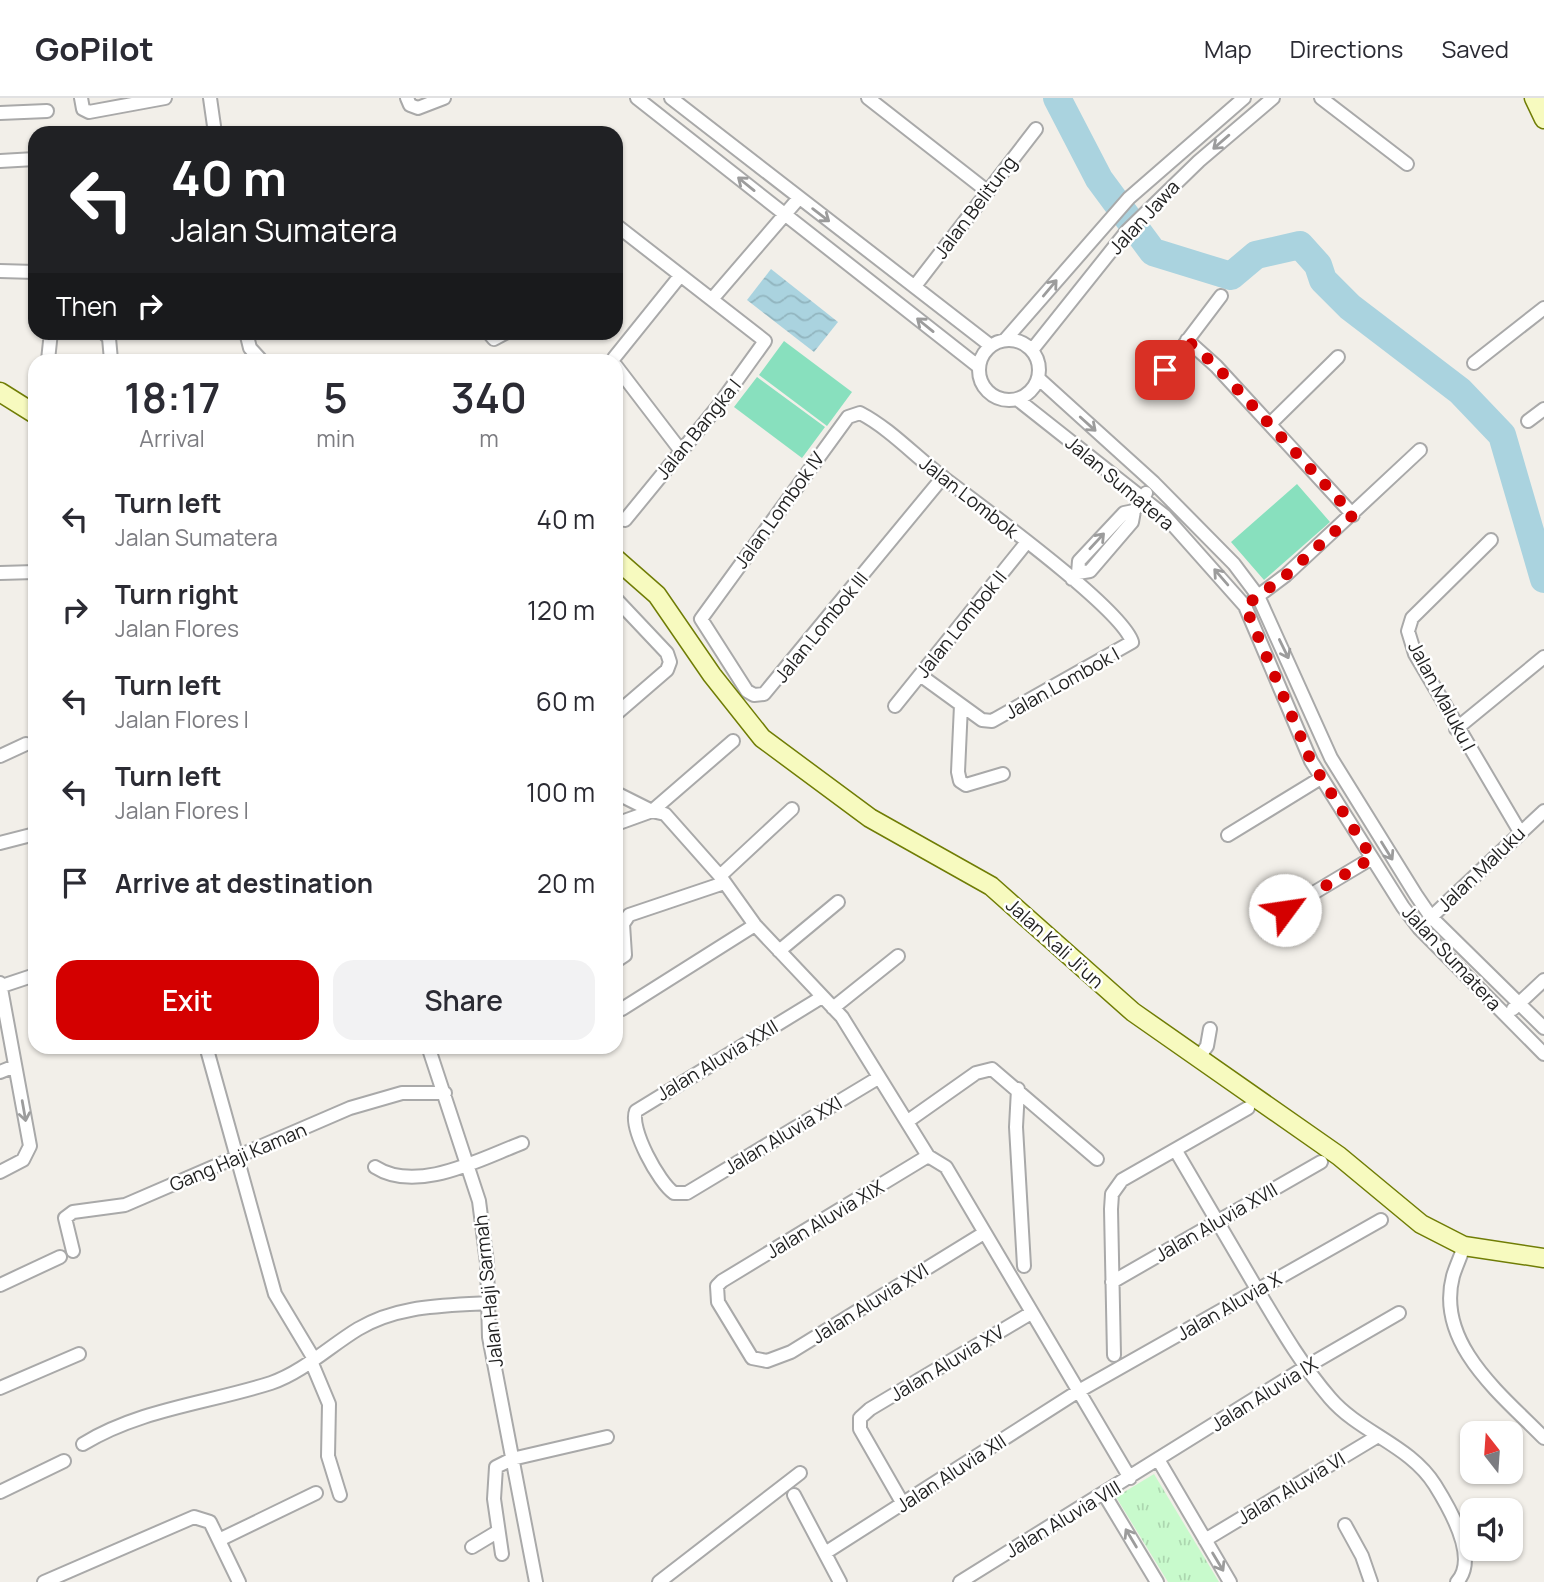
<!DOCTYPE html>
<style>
body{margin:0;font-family:Manrope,sans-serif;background:#f2f2f3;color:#2b2b33;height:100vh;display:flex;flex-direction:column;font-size:26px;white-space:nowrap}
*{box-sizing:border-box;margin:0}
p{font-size:23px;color:#7c7c81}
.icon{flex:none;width:38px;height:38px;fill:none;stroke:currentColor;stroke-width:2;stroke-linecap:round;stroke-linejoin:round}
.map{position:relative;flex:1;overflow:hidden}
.sheet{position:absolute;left:28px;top:256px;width:595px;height:700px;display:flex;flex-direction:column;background:#fff;border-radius:21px;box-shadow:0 2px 5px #0004}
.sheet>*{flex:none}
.banner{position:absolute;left:28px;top:28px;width:595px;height:214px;border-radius:21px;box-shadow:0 2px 5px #0004;background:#202124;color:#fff;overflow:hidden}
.needle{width:46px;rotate:343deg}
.fabs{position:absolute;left:1460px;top:1323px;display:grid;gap:14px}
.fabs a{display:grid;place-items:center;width:63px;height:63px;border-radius:14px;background:#fff;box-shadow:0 2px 5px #0004;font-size:35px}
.pin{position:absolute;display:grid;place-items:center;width:60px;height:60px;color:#fff;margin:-30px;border-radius:14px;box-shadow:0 4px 10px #0006}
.me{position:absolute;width:77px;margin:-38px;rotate:59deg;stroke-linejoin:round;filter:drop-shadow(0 0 5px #0008)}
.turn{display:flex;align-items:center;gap:24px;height:147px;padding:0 28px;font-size:32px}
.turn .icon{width:91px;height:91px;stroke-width:2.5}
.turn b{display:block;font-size:49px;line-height:60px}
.then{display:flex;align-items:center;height:66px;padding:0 28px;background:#0003;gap:14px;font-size:26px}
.eta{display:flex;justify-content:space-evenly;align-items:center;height:119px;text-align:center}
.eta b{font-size:42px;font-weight:600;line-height:49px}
.button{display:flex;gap:14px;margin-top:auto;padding:14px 28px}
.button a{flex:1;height:80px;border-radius:21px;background:#d40000;color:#fff;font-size:28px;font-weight:600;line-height:80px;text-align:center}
.button a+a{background:#f2f2f3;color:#2b2b33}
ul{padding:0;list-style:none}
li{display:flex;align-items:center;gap:21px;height:91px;padding:0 28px}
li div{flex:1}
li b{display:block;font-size:26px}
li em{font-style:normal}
header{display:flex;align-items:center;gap:42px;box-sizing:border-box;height:98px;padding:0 35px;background:#fff;border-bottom:2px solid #e1e1e2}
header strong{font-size:33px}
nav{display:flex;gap:38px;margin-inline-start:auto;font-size:24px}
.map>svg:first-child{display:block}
</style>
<header>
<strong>GoPilot</strong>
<nav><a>Map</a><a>Directions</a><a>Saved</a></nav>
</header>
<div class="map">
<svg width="1544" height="1484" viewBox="0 0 1544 1484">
<defs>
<pattern id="park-tufts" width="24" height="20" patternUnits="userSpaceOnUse" patternTransform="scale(1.75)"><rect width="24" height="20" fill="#c8facc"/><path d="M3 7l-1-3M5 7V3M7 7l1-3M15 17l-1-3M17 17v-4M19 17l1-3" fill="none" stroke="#acd6af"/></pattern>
<pattern id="water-waves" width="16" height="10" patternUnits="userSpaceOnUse" patternTransform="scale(1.75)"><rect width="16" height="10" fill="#aad3df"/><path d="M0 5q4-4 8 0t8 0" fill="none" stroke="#92b5bf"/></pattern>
</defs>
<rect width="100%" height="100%" fill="#f2efe9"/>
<path fill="url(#park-tufts)" d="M1154 1376 1219 1484H1168L1116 1399Z"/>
<path fill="#88e0be" d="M784 243 852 294 827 328 759 277Z
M757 279 825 329 802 360 734 309Z
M1297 386 1330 424 1264 482 1231 444Z"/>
<path fill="url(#water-waves)" d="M771 171 838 224 814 254 747 202Z"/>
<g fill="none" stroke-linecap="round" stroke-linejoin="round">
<path stroke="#aad3df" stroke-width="28" d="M1057 0 1099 81 1153 154 1231 178 1256 157 1300 147 1318 167 1323 182 1350 209 1460 293 1502 337 1544 481"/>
<g stroke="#a9a9a9" stroke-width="16">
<path id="street" d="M81 0 83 11 89 14 165 0
M210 0 215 35
M407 0 410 7 418 10 444 0
M637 0 979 269
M671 0 991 248
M868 0 987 93
M1321 0 1407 66
M0 15 47 13
M0 63 35 61
M616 127 765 243 719 307 625 422
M0 173 35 174
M915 188 1036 31
M713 200 799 100
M103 234 109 240 111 262
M246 234 250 250 261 262
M488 234 494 241 507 234
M1005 242 1129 100 1244 0
M1187 242 1216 268 1353 417
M979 272a30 30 0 1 1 60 0a30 30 0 1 1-60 0Z
M1032 252 1127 133 1199 63 1273 0
M614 260 680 178
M48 262 51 234
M1474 265 1544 210
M616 268 681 353
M1165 272 1221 198
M1038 280 1154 385 1234 466 1258 498 1331 660 1416 797 1431 819 1544 930
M1017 301 1165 418 1245 508 1311 663 1403 809 1419 830 1544 956
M1528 323 1544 311
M1270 326 1338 259
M1491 442 1412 520 1408 533 1415 556 1520 734
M0 475 35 474
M1078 475 1079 463 1124 415 1134 413
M1072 481 1078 475 1090 473 1132 424 1134 413 1146 395
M616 501 667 555 670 564 667 572 616 616
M1254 501 1286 477 1420 352
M920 577 982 622 992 623 1132 544C1122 510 975 404 940 377 914 357 889 330 860 315L848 319 701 521 747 593 754 597 764 596 943 379
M961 607 958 674 960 683 966 687 1003 676
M895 608 1027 444
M1456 631 1544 559
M0 658 26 646
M616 695 652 713 665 716 720 778 755 827 842 919 928 1058 946 1069 1130 1380
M616 726 652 713 733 643
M1228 737 1321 680
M0 745 35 736
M720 778 792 711
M1285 812 1372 760
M1427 823 1544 713
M779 853 838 804
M616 863 625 857 623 826 629 817 724 785
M0 885 30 1048 23 1062 0 1074
M2 888 35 877
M822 899 636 1013C629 1030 659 1085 674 1095H687L878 980
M833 910 898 858
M622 911 755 827
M1513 911 1544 882
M206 948 275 1196 314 1261
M428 948 479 1103 487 1165 489 1239 536 1484
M1199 959 1207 948 1210 931
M0 974 15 968
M1018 991 1016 1029 1024 1168
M908 1023 976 975 992 971 1097 1061
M1176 1053C1202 1098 1228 1142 1254 1186 1278 1226 1300 1265 1330 1300 1360 1335 1410 1347 1435 1387 1450 1411 1479 1460 1457 1484
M928 1058 722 1183 717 1188 718 1204 752 1260 767 1263 791 1254 984 1135
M375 1069C417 1096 480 1061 522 1045
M1464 1148C1461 1158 1456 1168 1453 1178 1435 1246 1503 1298 1544 1340
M73 1153 65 1120 73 1114 125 1107 350 1010 402 995H445
M1112 1184 1321 1064
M0 1187 60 1159
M1114 1257 1111 1111 1112 1096 1122 1082 1248 1010
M311 1263 329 1306 328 1358 340 1397
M0 1290 79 1256
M83 1346C140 1311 209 1305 271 1285 303 1274 330 1248 358 1231 398 1207 443 1208 488 1205
M1159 1363 1230 1484
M0 1394 64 1363
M1104 1396 1157 1484
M794 1397 840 1484
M903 1406 860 1331V1320L870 1311 1031 1215
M1345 1427 1362 1458 1371 1484
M219 1442 316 1395
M1205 1442 1378 1338
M472 1449 497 1434
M825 1455 1077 1294 1381 1122
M502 1456 494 1401 496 1369 512 1361 607 1339
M44 1484 194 1419 210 1424 239 1484
M659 1484 800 1375
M960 1484 1304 1270 1399 1215"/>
</g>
<g stroke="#707d05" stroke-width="21">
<path id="secondary" d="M1534 0 1544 21
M0 294 35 316
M616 461 657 497 712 577 762 640 870 720 991 788 1133 914 1339 1058 1421 1126 1464 1148 1544 1160"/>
</g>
<use href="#street" stroke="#fff" stroke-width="12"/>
<use href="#secondary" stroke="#f7fabf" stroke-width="18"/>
</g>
<defs><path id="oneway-shaft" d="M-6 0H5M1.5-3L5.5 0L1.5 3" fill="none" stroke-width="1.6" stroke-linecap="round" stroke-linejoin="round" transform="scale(1.75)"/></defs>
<g stroke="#9c9c9c">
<use href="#oneway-shaft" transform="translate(1221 44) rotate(139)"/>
<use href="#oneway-shaft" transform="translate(746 86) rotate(-141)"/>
<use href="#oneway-shaft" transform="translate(821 117) rotate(37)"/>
<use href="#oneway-shaft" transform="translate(1050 190) rotate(-50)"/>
<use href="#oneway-shaft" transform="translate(925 227) rotate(-141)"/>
<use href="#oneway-shaft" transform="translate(1088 326) rotate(42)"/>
<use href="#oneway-shaft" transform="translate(1097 443) rotate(-47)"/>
<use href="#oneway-shaft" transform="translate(1221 479) rotate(-131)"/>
<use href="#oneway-shaft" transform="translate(1284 551) rotate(64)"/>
<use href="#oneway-shaft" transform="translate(1387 753) rotate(58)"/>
<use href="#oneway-shaft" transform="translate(24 1013) rotate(80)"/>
<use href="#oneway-shaft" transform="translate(1131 1440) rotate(-121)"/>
<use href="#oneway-shaft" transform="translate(1218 1464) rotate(59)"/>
</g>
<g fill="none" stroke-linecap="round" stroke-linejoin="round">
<path stroke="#d40000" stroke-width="12" stroke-dasharray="0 21.6" d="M1165 272 1187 242 1216 268 1353 417 1286 477 1245 508 1311 663 1372 760 1285 812"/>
</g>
<g text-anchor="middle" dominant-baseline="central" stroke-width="5" stroke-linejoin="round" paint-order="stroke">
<g font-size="19" fill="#222" stroke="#fff">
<text transform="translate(975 109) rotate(-53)">Jalan Belitung</text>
<text transform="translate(1144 119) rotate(-47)">Jalan Jawa</text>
<text transform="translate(698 331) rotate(-51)">Jalan Bangka I</text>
<text transform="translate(1120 385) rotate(40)">Jalan Sumatera</text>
<text transform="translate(969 399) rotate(38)">Jalan Lombok</text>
<text transform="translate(779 412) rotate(-54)">Jalan Lombok IV</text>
<text transform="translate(961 526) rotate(-51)">Jalan Lombok II</text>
<text transform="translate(821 529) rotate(-51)">Jalan Lombok III</text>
<text transform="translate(1062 585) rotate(-29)">Jalan Lombok I</text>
<text transform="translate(1442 598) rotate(62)">Jalan Maluku I</text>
<text transform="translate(1481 771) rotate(-44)">Jalan Maluku</text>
<text transform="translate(1055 845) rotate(42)">Jalan Kali Ji'un</text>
<text transform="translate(1452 860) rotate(47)">Jalan Sumatera</text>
<text transform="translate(717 962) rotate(-31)">Jalan Aluvia XXII</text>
<text transform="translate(783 1037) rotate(-31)">Jalan Aluvia XXI</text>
<text transform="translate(238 1059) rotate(-23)">Gang Haji Kaman</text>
<text transform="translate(825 1121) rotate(-31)">Jalan Aluvia XIX</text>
<text transform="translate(1216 1124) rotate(-30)">Jalan Aluvia XVII</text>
<text transform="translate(488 1193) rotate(-96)">Jalan Haji Sarmah</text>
<text transform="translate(870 1205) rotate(-32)">Jalan Aluvia XVI</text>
<text transform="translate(1229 1208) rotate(-30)">Jalan Aluvia X</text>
<text transform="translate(947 1265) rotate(-31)">Jalan Aluvia XV</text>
<text transform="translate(1264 1296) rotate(-32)">Jalan Aluvia IX</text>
<text transform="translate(951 1375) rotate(-33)">Jalan Aluvia XII</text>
<text transform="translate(1291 1390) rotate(-31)">Jalan Aluvia VI</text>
<text transform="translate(1063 1421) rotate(-31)">Jalan Aluvia VIII</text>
</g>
</g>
</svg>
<div class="fabs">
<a><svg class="needle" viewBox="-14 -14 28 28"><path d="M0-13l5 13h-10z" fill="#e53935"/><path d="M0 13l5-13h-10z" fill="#7c7c81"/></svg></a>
<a><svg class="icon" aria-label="sound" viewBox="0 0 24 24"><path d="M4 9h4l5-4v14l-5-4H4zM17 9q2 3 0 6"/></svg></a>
</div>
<div class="pin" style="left:1165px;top:272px;background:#d93025"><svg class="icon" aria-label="arrive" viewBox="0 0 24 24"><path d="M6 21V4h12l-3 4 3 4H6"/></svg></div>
<svg class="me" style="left:1285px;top:812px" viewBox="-20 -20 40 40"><circle r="19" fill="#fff"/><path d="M0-13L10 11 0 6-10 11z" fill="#d40000"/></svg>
<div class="banner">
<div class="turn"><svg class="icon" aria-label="left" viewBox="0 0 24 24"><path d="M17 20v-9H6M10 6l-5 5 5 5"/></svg><div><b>40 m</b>Jalan Sumatera</div></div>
<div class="then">Then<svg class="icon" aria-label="right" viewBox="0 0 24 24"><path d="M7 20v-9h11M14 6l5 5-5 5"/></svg></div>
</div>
<section class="sheet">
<div class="eta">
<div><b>18:17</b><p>Arrival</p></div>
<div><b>5</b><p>min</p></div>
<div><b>340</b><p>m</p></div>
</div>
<ul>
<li><svg class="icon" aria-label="left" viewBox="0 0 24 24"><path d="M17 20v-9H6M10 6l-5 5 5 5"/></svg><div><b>Turn left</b><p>Jalan Sumatera</p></div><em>40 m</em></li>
<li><svg class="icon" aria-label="right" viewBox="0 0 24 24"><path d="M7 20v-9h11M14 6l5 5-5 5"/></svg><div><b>Turn right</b><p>Jalan Flores</p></div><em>120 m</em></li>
<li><svg class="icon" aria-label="left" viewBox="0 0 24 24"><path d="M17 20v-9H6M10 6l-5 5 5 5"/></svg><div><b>Turn left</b><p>Jalan Flores I</p></div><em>60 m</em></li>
<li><svg class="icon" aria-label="left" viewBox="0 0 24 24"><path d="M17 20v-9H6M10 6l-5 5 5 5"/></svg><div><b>Turn left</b><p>Jalan Flores I</p></div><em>100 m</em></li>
<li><svg class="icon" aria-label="arrive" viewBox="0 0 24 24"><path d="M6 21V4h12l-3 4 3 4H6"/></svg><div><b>Arrive at destination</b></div><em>20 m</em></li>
</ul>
<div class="button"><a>Exit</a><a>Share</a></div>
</section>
</div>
